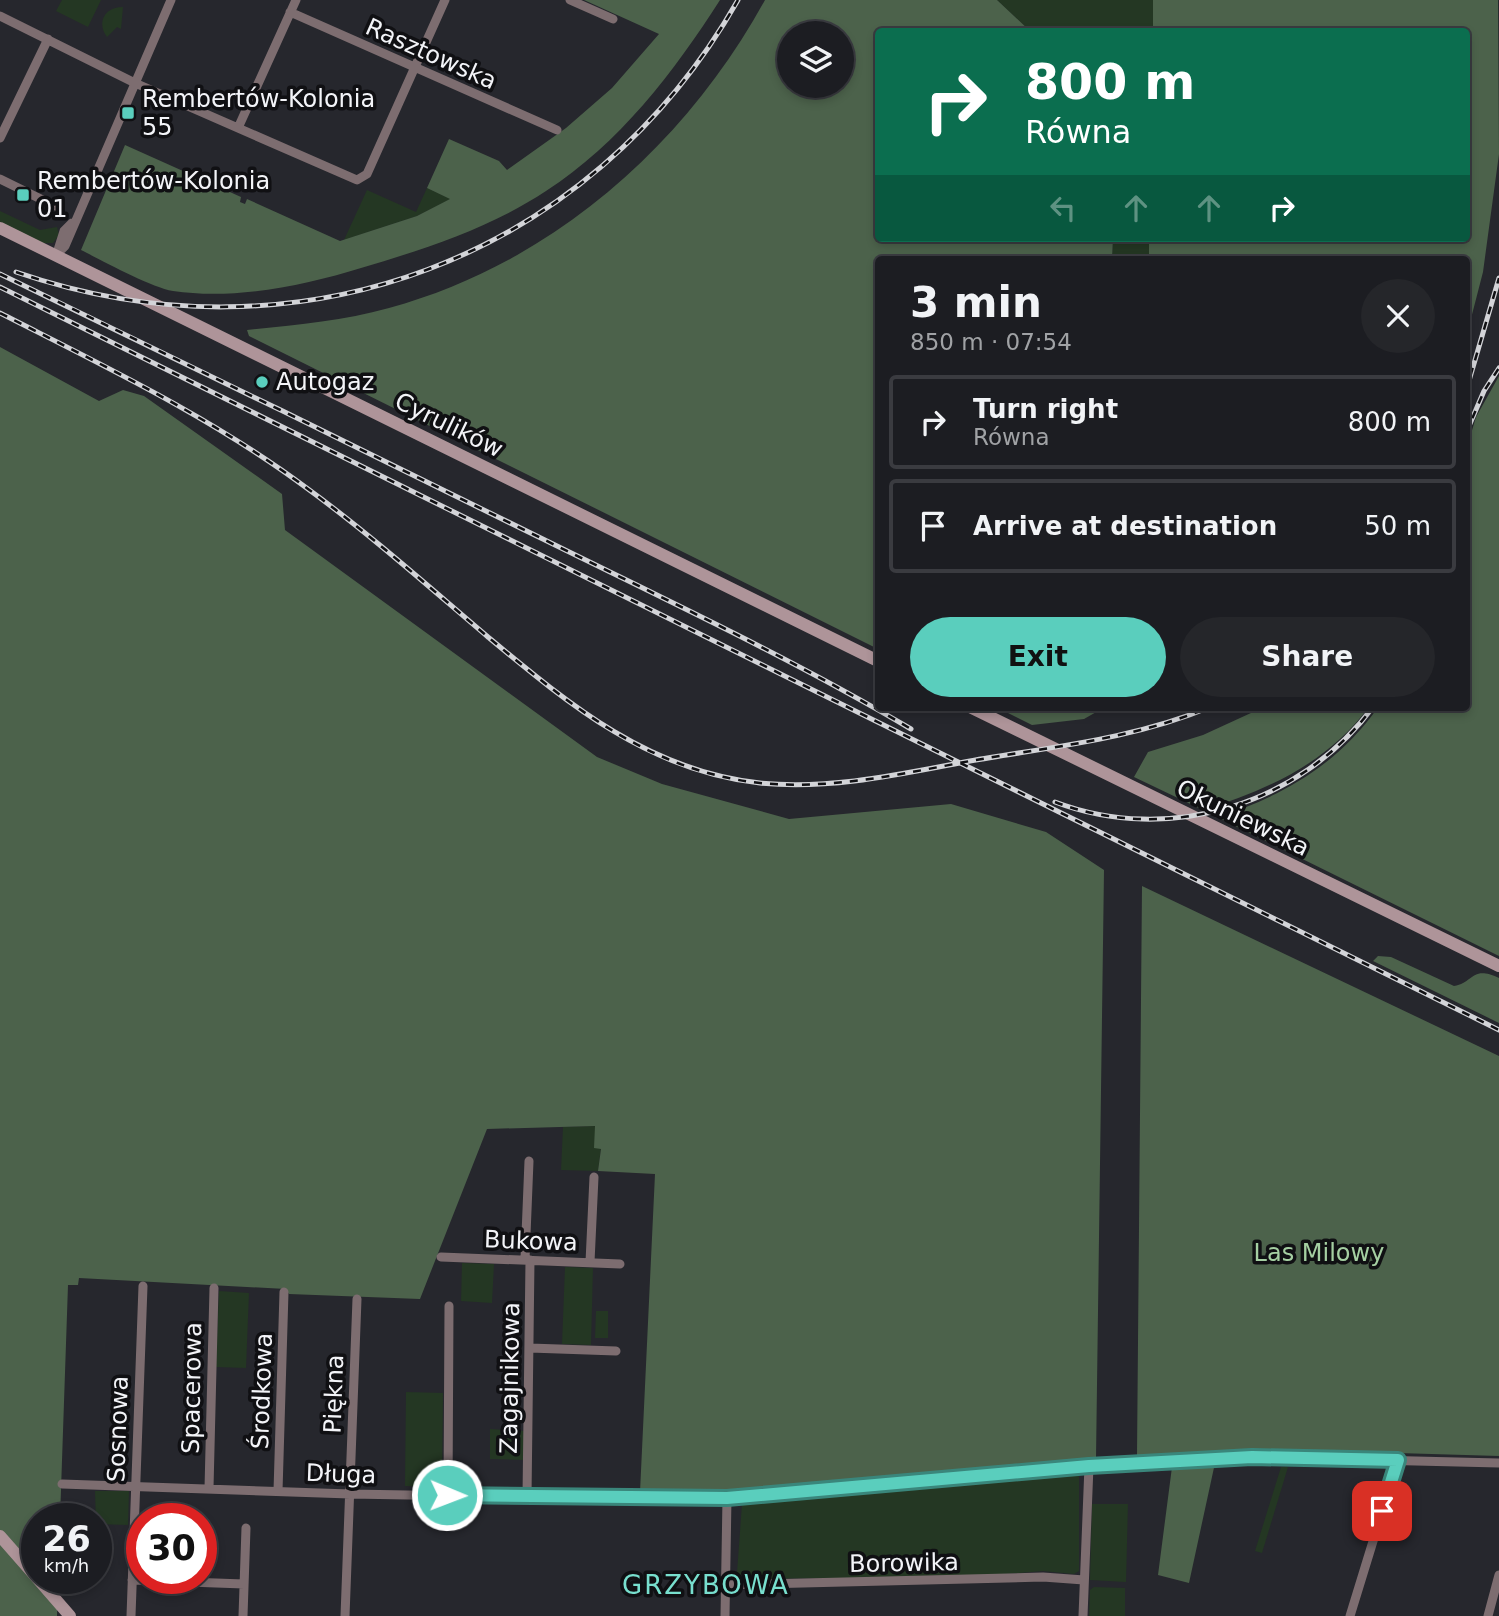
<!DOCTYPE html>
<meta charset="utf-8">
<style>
body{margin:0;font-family:"DejaVu Sans",sans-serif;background:#25262a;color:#f1f3f6;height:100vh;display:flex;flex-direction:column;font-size:26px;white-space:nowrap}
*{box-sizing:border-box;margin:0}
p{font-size:23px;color:#a0a2a5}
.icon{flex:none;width:38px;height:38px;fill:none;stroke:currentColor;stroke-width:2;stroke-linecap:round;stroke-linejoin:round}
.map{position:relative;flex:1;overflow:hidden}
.details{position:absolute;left:875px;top:256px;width:595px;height:455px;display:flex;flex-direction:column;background:#1c1d22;border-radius:7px;box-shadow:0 4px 10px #0003,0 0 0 2px #3a3b40}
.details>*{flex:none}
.hud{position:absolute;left:875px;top:28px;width:595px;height:214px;border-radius:7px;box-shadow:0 4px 10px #0003,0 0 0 2px #3a3b40;background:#0b6e4f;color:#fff;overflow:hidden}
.tools{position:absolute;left:777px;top:21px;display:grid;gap:14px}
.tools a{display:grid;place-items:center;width:77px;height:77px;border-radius:50%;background:#1c1d22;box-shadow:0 4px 10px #0003,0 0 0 2px #3a3b40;font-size:35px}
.speed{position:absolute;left:21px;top:1503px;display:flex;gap:14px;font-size:35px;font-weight:700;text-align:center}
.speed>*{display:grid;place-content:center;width:91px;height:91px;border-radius:50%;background:#1c1d22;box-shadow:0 4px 10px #0003,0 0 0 2px #3a3b40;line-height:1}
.speed small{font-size:18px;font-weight:400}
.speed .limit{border:10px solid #d22;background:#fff;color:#111}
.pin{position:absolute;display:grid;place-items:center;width:60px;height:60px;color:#fff;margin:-30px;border-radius:14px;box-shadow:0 4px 10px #0006}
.me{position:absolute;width:77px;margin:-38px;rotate:91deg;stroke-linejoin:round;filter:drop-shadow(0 0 5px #0008)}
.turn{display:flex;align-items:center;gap:24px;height:147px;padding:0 35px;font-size:32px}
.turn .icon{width:91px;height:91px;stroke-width:2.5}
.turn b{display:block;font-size:49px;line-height:60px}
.lanes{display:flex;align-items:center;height:66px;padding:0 35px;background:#0003;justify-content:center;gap:35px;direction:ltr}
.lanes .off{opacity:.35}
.round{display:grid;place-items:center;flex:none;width:74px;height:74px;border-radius:37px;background:#25262a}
.head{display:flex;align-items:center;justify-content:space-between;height:119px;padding:0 35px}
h1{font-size:42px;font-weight:600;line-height:52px}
.primary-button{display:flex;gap:14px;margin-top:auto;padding:14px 35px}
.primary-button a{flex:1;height:80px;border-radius:42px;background:#5acebd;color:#111;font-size:28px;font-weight:600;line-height:80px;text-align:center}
.primary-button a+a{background:#25262a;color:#f1f3f6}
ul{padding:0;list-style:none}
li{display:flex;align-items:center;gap:21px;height:94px;margin:0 14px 10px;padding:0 21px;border:4px solid #3a3b40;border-radius:7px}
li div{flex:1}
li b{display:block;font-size:26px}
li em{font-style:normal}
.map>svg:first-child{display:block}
</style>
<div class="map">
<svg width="1499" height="1616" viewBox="0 0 1499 1616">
<rect width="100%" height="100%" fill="#26272d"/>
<path fill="#243723" d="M62 0H101L88 27 56 11Z
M997 0H1153V31H1030Z
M123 7 121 29 117 27 107 37C96 22 105 7 123 7Z
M427 188 451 199 417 216 344 240 367 190 416 212Z
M0 211 40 230 57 227 59 235 53 243H42L0 223Z
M1113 238H1149V259H1112Z
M595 1126 601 1148 598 1171 561 1170 563 1127Z
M462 1263 494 1264 492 1303 461 1301Z
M565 1267 593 1268 591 1345 562 1344Z
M219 1291 249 1293 246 1368 216 1367Z
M596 1311H608V1338H595Z
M406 1392 443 1393 442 1481 436 1487 405 1486Z
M490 1429 525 1431 524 1460 490 1459Z
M1281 1467H1288L1262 1553 1255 1551Z
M1079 1475V1571L1074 1574 1043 1571 967 1577 742 1579 737 1573 742 1504 828 1494Z
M95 1491H129L128 1525 96 1524Z
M1092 1504H1128L1126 1582 1090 1580Z
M1094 1587 1125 1588V1616H1089L1090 1590Z"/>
<path fill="#4c624b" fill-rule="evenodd" d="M584 0H720C674 72 619 144 546 191 490 228 425 249 361 268 303 286 234 300 173 291 150 287 103 261 81 250L125 145 241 197 240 202 245 204 247 199 340 241 417 216 450 199 427 188 449 139 499 161 507 170 566 128 612 88 659 34Z
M765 0H997L1030 31 878 32V238H1113L1112 259H878V649L249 336 247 330C295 325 342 321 389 308 551 264 685 146 765 0ZM789 33H842V86H789Z
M1153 0H1498L1499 154 1483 272 1467 334 1466 259H1149V238H1466V32L1153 31Z
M0 347 99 401 123 390 144 396 282 494 285 530 597 757 662 784 789 819 951 804 1046 832 1104 870 1096 1459 732 1490 640 1492 655 1174 598 1171 601 1149 594 1148 595 1126 487 1129 420 1299 289 1294 286 1289 79 1278 78 1285H68L60 1519H37V1578L58 1579 57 1616H0Z
M1499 376V956L1217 817C1280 798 1340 763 1378 707H1466L1467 447 1476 417Z
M996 707H1105L1084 719 1032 725Z
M1264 707H1369C1327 763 1268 790 1203 810L1134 777 1148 752 1203 735Z
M1142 886 1499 1056V1456L1259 1449 1137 1456Z
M1378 956 1391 957 1454 986C1474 983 1471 965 1499 978V1023L1373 961Z
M1215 1463 1189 1583 1158 1575 1172 1467Z"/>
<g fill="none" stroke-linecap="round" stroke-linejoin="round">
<path stroke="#7d6d70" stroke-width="9" d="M570 0 613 19
M290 12 557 130
M0 16 135 83 357 180 367 174 445 0
M238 128 296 0
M0 138 48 39
M0 179 55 206
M57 253 64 231 72 223
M56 255 65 246 171 0
M441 1257 620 1264
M525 1259 529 1161
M590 1262 594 1177
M530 1348 616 1351
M62 1484 350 1494 686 1500 1089 1466 1252 1457 1499 1463
M209 1488 214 1288
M278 1491 284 1292
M448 1495 449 1306
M527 1496 530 1260
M132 1580 244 1584
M725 1585 1043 1577 1084 1580
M131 1616 143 1286
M243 1616 246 1528
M345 1616 357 1299
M725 1616 727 1498
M1083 1616 1089 1466
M1350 1616 1398 1460
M1488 1616 1499 1575"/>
<path stroke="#ae9499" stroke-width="12" d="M0 228 878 661
M970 707 1499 966
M0 1536 37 1578
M37 1578 70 1616"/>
<g stroke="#d3d4d8" stroke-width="5">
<path id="rail" d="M16 272C298 369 591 259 738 0
M0 274C186 363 370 454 555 545 675 604 796 661 911 729
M0 287 1499 1030
M0 313C106 367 213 418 308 489 371 535 429 587 488 637 570 705 649 771 760 783 831 790 901 774 970 761 1050 747 1134 739 1210 707
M1466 391 1499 278
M1466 433 1484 391 1499 368
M1055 802C1169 845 1300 805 1373 707"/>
</g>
<use href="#rail" stroke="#101013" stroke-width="2.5" stroke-dasharray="8" stroke-linecap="butt"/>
</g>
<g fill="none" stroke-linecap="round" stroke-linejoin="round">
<g stroke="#3a867b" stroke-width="18">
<path id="route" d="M447 1495 727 1498 1089 1466 1252 1457 1398 1460 1382 1511"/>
</g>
<use href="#route" stroke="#5acebd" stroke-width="12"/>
</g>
<g fill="#5acebd" stroke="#101013" stroke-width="2.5">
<rect x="121" y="106" width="14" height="14" rx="3.5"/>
<rect x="16" y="188" width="14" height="14" rx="3.5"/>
<circle cx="262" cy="382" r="7"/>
</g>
<g text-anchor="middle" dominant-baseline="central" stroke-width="7" stroke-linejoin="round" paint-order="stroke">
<g font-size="24" fill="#f3f4f8" stroke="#101013">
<text transform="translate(431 54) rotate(24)">Rasztowska</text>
<text transform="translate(449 425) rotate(26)">Cyrulików</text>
<text transform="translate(1243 818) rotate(26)">Okuniewska</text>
<text transform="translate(531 1241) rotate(2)">Bukowa</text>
<text transform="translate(510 1378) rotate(-89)">Zagajnikowa</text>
<text transform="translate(192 1388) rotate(-89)">Spacerowa</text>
<text transform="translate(262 1391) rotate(-88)">Środkowa</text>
<text transform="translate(334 1394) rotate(-88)">Piękna</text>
<text transform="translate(118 1429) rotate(-88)">Sosnowa</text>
<text transform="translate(341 1474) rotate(2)">Długa</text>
<text transform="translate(904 1563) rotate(-1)">Borowika</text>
</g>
<g font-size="24" fill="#f3f4f8" stroke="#101013" text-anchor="start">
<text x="142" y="99">Rembertów-Kolonia<tspan x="142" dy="28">55</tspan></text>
<text x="37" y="181">Rembertów-Kolonia<tspan x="37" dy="28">01</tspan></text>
<text x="276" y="382">Autogaz</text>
</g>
<g font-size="24" fill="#a5cfa2" stroke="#101013">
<text x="1319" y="1253">Las Milowy</text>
</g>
<g font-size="26" letter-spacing="2" fill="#78dfce" stroke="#101013">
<text x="706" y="1585">GRZYBOWA</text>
</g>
</g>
</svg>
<div class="tools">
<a><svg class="icon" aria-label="layers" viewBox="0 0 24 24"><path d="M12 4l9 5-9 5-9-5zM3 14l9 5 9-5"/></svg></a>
</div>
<div class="speed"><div>26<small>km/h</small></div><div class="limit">30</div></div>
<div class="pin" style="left:1382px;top:1511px;background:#d93025"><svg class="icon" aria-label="arrive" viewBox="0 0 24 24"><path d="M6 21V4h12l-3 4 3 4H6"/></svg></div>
<svg class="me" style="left:447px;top:1495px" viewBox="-20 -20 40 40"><circle r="17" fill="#5acebd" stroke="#fff" stroke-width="3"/><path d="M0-11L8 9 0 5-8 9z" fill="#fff"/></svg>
<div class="hud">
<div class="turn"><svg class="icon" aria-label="right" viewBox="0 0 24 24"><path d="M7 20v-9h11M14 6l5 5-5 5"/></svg><div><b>800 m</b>Równa</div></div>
<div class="lanes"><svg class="icon off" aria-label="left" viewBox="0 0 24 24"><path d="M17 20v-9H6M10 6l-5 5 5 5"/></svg><svg class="icon off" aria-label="ahead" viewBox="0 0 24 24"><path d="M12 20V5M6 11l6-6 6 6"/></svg><svg class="icon off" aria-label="ahead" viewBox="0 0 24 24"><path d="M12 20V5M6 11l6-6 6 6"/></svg><svg class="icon" aria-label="right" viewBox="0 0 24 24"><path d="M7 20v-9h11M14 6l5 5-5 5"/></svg></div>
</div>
<section class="details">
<div class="head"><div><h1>3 min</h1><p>850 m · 07:54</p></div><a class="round"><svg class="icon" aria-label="close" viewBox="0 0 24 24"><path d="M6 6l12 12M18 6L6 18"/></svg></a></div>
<ul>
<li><svg class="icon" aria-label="right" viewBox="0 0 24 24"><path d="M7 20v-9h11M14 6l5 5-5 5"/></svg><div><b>Turn right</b><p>Równa</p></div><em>800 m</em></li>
<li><svg class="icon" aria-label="arrive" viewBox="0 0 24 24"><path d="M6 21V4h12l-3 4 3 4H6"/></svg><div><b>Arrive at destination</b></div><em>50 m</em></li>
</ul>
<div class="primary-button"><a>Exit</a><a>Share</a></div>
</section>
</div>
